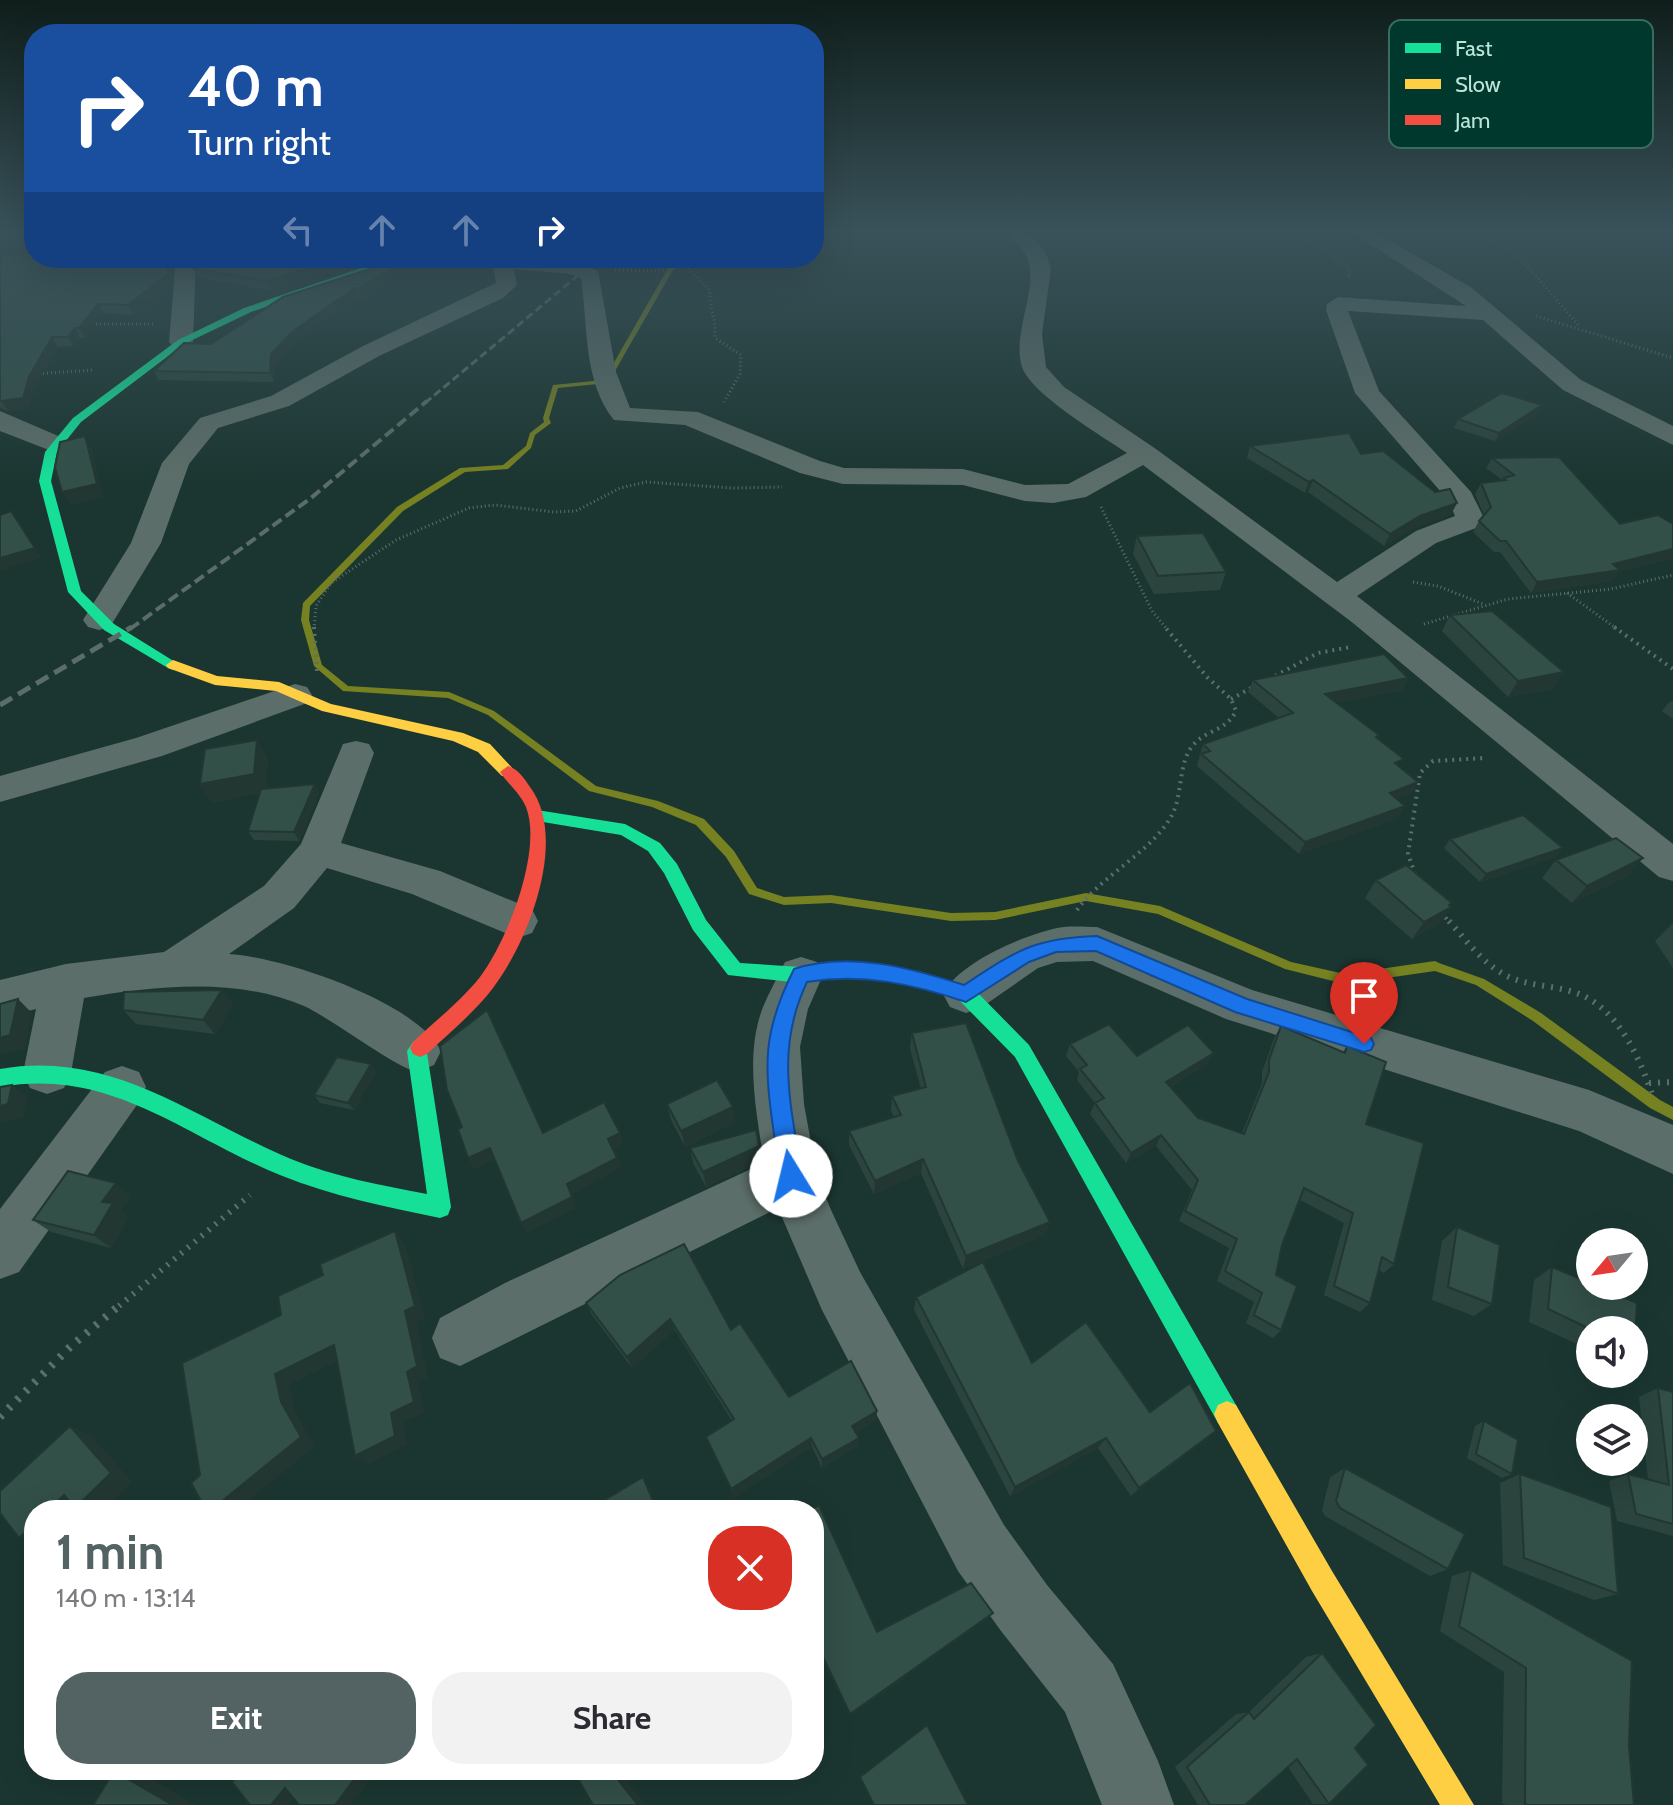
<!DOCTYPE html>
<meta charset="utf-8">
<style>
body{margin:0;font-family:Cabin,sans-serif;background:#f2f2f3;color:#2b2b33;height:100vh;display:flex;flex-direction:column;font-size:30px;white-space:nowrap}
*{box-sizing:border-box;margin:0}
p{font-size:26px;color:#7c7c81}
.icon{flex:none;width:44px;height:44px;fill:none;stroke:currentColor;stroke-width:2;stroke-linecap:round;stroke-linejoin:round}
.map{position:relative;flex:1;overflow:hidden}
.side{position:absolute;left:24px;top:1500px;width:800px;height:280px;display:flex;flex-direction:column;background:#fff;border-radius:32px;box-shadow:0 8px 32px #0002}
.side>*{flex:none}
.banner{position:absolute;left:24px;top:24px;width:800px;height:244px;border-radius:32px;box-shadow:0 8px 32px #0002;background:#1a4fa0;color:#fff;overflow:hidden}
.needle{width:52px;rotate:241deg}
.controls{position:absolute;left:1576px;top:1228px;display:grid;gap:16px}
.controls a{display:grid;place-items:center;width:72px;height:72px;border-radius:50%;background:#fff;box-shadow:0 8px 32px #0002;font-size:40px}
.pin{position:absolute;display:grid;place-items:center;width:68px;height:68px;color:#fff;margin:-82px -34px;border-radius:50% 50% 50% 0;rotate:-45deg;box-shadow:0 0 8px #0007}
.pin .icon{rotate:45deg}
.me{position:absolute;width:88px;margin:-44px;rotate:351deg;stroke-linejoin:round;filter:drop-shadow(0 0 6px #0008)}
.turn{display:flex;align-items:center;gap:28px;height:168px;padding:0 32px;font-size:36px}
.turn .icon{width:104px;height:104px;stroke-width:2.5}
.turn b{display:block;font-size:56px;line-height:68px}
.lanes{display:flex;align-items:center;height:76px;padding:0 32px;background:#0003;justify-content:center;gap:40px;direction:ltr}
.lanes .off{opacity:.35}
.round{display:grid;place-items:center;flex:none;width:84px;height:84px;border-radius:32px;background:#f2f2f3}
.headline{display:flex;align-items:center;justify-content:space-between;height:136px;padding:0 32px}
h1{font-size:48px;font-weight:800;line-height:60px;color:#536363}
.primary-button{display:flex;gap:16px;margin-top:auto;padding:16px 32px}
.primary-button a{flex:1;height:92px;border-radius:32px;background:#536363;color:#fff;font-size:32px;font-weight:800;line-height:92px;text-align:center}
.primary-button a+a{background:#f2f2f3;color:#2b2b33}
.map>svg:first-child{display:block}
</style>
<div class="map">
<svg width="1673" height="1805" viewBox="0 0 1673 1805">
<rect width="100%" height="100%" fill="#1b3631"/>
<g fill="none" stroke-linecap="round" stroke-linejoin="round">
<path fill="#768121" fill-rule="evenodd" d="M669 258H675L677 263 608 383 558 388 549 418 551 423 535 435 531 448 508 469 465 472 403 511 310 606 309 620 322 665 348 686 449 692 494 711 596 786 658 801 704 819 734 851 757 888 784 897 831 895 951 913 995 912 1086 893 1160 906 1291 962 1345 974 1435 961 1439 963 1484 979 1541 1013 1660 1100 1673 1107V1120L1650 1108 1533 1021 1476 985 1435 971 1345 984 1285 969 1158 914 1086 901 995 920 951 921 831 903 784 905 749 894 726 857 696 825 652 807 589 791 488 715 448 698 343 691 314 666 301 620 303 603 397 507 460 468 503 465 526 446 530 433 544 422 543 418 553 385 604 380 671 263Z"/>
<path stroke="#5c6f6a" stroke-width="3" stroke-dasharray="1 3" stroke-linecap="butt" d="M1295 229 1349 268 1350 276 1346 278
M1472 229 1517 254 1580 327
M686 266 710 290C709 306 716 318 715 338L741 355 740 374 724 402
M615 270 657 271 686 266 689 258
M1536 316 1673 358
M88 324H154
M35 374 93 370
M1101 507 1152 611 1167 629
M1413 582 1438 586 1483 604
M1567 593 1617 629
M1424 624 1508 599 1611 589 1673 575
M314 629 316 606 331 583 396 540 469 508 495 505 554 512 576 511 620 488 646 482 732 488 782 487"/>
<path stroke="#5c6f6a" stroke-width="4" stroke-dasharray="2 5" stroke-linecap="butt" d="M314 627 317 671
M1614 627 1673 669
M1269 679 1318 653 1351 647
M1231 699 1253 687
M1415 874 1408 854 1420 773 1433 761 1486 758
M1077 910C1103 874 1152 852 1172 815 1183 794 1178 761 1194 744 1208 729 1226 731 1236 711L1231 699 1207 677 1165 627
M1441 912 1450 923"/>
<path stroke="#5c6f6a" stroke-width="6" stroke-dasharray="2 7" stroke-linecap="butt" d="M1449 921C1466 940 1483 964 1507 976 1528 986 1551 985 1573 992 1616 1004 1640 1058 1653 1097
M1649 1083 1673 1082
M119 1306 250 1195"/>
<path stroke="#5c6f6a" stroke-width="8" stroke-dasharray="3 9" stroke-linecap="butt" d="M0 1417 70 1347 121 1304"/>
<path fill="#5c6e69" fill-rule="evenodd" d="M1004 229H1024L1046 253 1051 269 1042 334 1046 367 1064 387 1156 449 1337 582 1416 531 1455 516 1448 500 1355 393 1326 310 1327 304 1338 297 1466 306 1347 229H1370L1472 288 1581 380 1673 426V445L1563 390 1483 320 1348 311 1379 391 1471 492 1483 516 1476 528 1436 543 1357 596 1673 844V881L1659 877 1353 623 1143 465 1086 497 1053 503 1025 501 963 485 843 484 800 473 685 425 614 420C583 382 588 325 581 278L570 274 514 269 517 285 503 298 379 356 289 406 218 428 189 464 161 543 110 627 99 630 88 627 83 620 131 543 162 463 200 418 271 396 363 346 496 283 493 267 452 264 442 258C493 258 550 251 598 271L616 372 630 408 698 412 820 461 844 468 963 469 1025 485 1068 484 1127 453C1102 436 1031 394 1022 367 1011 333 1040 287 1027 257 1023 247 1011 239 1004 229Z
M176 258H196L193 342 189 347H173L169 342Z
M0 411 63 438 67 444 63 450 54 452 0 431Z
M295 684 307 687 312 695 307 703 162 756 0 802V776L136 738Z
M356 741 369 744 374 753 341 843 440 871 532 909 538 921 532 933 517 938 412 894 327 868 294 908 229 954C282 957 417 1002 441 1051L434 1065C429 1067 421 1071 416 1071 399 1070 329 1017 304 1006 236 977 155 986 84 998L71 1073 64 1088 47 1094 30 1088 23 1073 36 1009 0 1018V980L66 964 164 952 264 886 301 844 343 744Z
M1097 927 1252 990 1589 1090 1673 1125V1174L1579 1131 1226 1019 1093 961 1057 962 1038 968 982 1007 966 1013 950 1007 943 994C959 963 1020 937 1053 929 1067 925 1083 927 1097 927Z
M801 957 817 962 823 975 808 1009 800 1047 804 1104 817 1176 831 1210 860 1272 1004 1525 1047 1585 1113 1664 1158 1761 1174 1805H1102L1065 1712 1001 1631 958 1571 822 1310 778 1208 460 1366 440 1358 432 1338 440 1318 505 1283 764 1163C757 1114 744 1056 763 1007 769 992 778 977 785 962Z
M122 1066 139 1072 146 1087 139 1102 19 1272 0 1279V1209L105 1072Z"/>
<path fill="#16e098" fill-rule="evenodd" d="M370 258H378V262L367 272 251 312 184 344 81 422 57 452 51 481 81 591 114 624 180 665 173 670 168 668 104 630 68 592 39 481 45 452 73 418 178 340 244 308 361 268Z
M537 810 625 824 660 843 677 864 706 920 740 963 801 967 837 961 876 963 922 972 973 988 1029 1045 1236 1405 1240 1414 1236 1423 1227 1427 1218 1423 1015 1057 959 1000 922 988 876 979 837 977 801 983 728 975 693 930 664 873 648 851 621 835 531 820 529 816Z
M420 1039 427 1042 430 1048 427 1053 451 1207 448 1215 440 1218C386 1207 332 1196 280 1175 184 1136 111 1067 0 1087V1069C112 1049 193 1118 291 1159 334 1177 381 1185 427 1194L407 1051 413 1042Z"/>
<path fill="#ffcf43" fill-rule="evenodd" d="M173 660 217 676 279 682 331 704 463 733 490 744 516 772 514 776H502L478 752 453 741 322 711 276 691 215 685 168 668 166 665Z
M1227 1401 1236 1405 1332 1571 1474 1805H1440L1312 1591 1218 1423 1214 1414 1218 1405Z"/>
<path fill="#f24e42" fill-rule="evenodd" d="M508 766C518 769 524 778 530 787 569 839 528 942 493 988 474 1013 449 1033 427 1054L420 1057 413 1054 410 1048 413 1042C435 1021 461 1001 480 977 507 941 543 851 526 807 520 793 508 784 500 772Z"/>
<path stroke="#5b6d69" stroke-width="3" stroke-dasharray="8 4" stroke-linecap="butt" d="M425 403 599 258"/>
<path stroke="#5b6d69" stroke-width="4" stroke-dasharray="11 5" stroke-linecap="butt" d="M130 629 311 498 427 401"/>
<path stroke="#5b6d69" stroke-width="5" stroke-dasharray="14 7" stroke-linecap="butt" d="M0 705 132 627"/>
</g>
<path fill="#2b443e" d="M0 229H34V250L32 246 0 247Z
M0 256 34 258H174L171 284 132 315 103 313 84 337 80 338 73 346 58 347 35 387 29 408 8 411 0 408Z
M194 258H360L354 262 270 290 198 278 194 269Z
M370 269 362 298 358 297 297 340 275 363 274 382 158 380 154 371Z
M1542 405 1538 413 1495 441 1454 428 1458 419Z
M1250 446 1361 454 1457 503 1451 514 1415 528 1384 546 1308 492 1305 493 1247 458Z
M1492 458 1620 524H1673V558L1618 572 1612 581 1531 593 1500 552H1494L1473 532 1479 521 1484 515 1475 494 1481 483 1502 480 1486 468Z
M1137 536 1226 572 1220 590 1154 594 1133 554Z
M1450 615 1564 672 1553 689 1508 697 1442 631Z
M1408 678 1402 690 1337 703 1379 735 1378 738 1399 767 1418 782 1411 794 1397 799 1405 806 1398 818 1299 854 1197 766 1203 744 1279 718 1248 692 1253 680Z
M1673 701V719L1662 711 1669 702Z
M268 758 265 788 315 784 319 793 299 841 254 840 248 831 260 793 212 802 200 784Z
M1450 839 1563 848 1556 857 1480 882 1444 848Z
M1643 858 1627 876 1572 903 1542 878 1556 860Z
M1376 880 1450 906 1451 907 1439 924 1412 939 1365 898Z
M1672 924H1673V968L1655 941Z
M222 990 233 1005 215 1034 136 1024 123 1010Z
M1281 1026 1343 1052 1347 1046 1366 1124 1394 1264 1384 1273 1379 1270 1370 1303 1360 1312 1324 1295 1344 1223 1300 1200 1282 1245 1276 1275 1281 1330 1273 1338 1246 1323 1254 1302 1217 1281 1229 1248 1179 1221 1192 1190 1156 1146 1126 1163 1090 1114 1095 1103 1077 1080 1079 1072 1066 1056 1070 1044 1137 1056 1208 1064 1170 1087 1198 1118 1242 1133 1262 1083V1072L1274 1038Z
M912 1033 1018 1161 1050 1222 1045 1235 963 1269 921 1173 874 1194 849 1145V1131L894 1117 891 1111 892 1096 921 1089 910 1048Z
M371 1064 376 1072 354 1110 320 1103 314 1095Z
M667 1104 735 1122 685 1147 671 1120Z
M690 1148 761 1161 706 1187 693 1163Z
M116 1183 131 1196 121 1210 129 1216 111 1248 51 1232 33 1220Z
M1457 1227 1492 1304 1474 1316 1432 1300 1442 1241Z
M1552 1267 1634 1330H1590V1350L1529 1322 1534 1280Z
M916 1297 1032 1363 1150 1412 1205 1441 1131 1496 1098 1448 1010 1496 914 1310Z
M586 1303 731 1330 789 1397 877 1411 876 1420 856 1432 859 1438 858 1446 822 1468 812 1447 734 1497 706 1437 732 1421 675 1330 632 1368 592 1315Z
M1658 1388 1673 1392V1536L1617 1521 1609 1481 1628 1474 1648 1479 1639 1397Z
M1484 1421 1512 1474 1502 1478 1467 1458 1475 1426Z
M1345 1468 1448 1569 1430 1576 1325 1516 1322 1510 1330 1477Z
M1520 1474 1618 1594 1594 1600 1503 1565 1500 1483Z
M814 1510 877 1632 993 1613 988 1618 850 1716 814 1641Z
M1471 1570 1629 1745 1634 1805H1506L1502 1803 1504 1672 1440 1631 1452 1576Z
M1322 1653 1355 1748 1329 1804H1313L1288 1767 1245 1805H1198L1175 1767 1236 1714 1249 1712 1306 1657Z"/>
<path fill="#233732" d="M169 258H174L171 284 132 315 128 305Z
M338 258H360L354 262 270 290 266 281Z
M408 258H424L362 298 359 289Z
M355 288 358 297 297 340 275 363 274 382 270 373 271 354 293 331Z
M98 304 103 313 84 337 79 328Z
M75 328 80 338 73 346 68 337Z
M52 337 58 347 35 387 29 408 8 411 2 401 29 377Z
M1542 405 1538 413 1495 441 1499 433Z
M85 436 92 449 104 497 70 505 62 492Z
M1313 480 1308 492 1305 493 1309 482Z
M1457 503 1451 514 1415 528 1384 546 1390 534 1420 516Z
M35 548 42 558 0 571V558Z
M1673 549V558L1618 572 1612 581 1531 593 1537 582Z
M1564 672 1553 689 1508 697 1518 681Z
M1408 678 1402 690 1320 707 1325 694Z
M257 740 268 758 265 792 212 802 200 784Z
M1418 782 1411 794 1383 805 1390 793Z
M315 784 319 793 299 841 294 832Z
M1405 806 1398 818 1299 854 1305 842Z
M1563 848 1556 857 1480 882 1486 874Z
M1643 858 1627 876 1572 903 1587 886Z
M1452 903 1448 909 1451 907 1439 924 1412 939 1424 922Z
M222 990 233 1005 215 1034 203 1020Z
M18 999 32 1013 25 1049 0 1055V1038Z
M1214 1053 1208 1064 1160 1093 1166 1082Z
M371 1064 376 1072 354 1110 348 1103Z
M12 1085 28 1098 24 1117 0 1123V1106Z
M733 1107 735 1122 685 1147 681 1131Z
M620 1133 623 1144 612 1150 608 1139Z
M1161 1135 1156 1146 1126 1163 1131 1153Z
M759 1146 761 1161 706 1187 703 1172Z
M490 1148 496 1159 474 1169 468 1158Z
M617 1158 621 1168 572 1194 577 1208 526 1233 521 1223 567 1184Z
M923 1159 921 1173 874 1194 875 1181Z
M116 1183 131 1196 121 1210 129 1216 111 1248 94 1235 102 1202Z
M1050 1222 1045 1235 963 1269 966 1256Z
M395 1231 405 1244 425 1318 416 1322 428 1377 418 1382 425 1412 403 1423 407 1445 368 1464 355 1456 391 1413 405 1311Z
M670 1319 675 1330 632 1368 627 1357Z
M334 1345 347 1356 289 1385 295 1412 315 1446 237 1510H211L281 1402 275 1374Z
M877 1411 876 1420 852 1435V1426Z
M70 1426 92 1436 132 1482 104 1510H49Z
M1216 1431 1205 1441 1131 1496 1139 1488Z
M811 1438 812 1447 734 1497 731 1489Z
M859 1438 858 1446 822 1468V1459Z
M1106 1438 1098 1448 1010 1496 1015 1487Z
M643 1477 649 1486 659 1510H657Z
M34 1524V1543L19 1538Z
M993 1613 988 1618 850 1716V1714Z
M350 1770H366L372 1777 351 1805H335Z
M630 1770H637L627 1781 646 1805H638L619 1781Z
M114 1771H138L197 1805H173Z
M285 1788H303L289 1805H271Z"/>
<path fill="#324f48" stroke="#233732" stroke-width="2" d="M0 229H34V247H32L29 237 0 238Z
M34 253V258H169L167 275 128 305 98 304 79 328H75L68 337H52L29 377 23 398 2 401H0V256Z
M194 258H338L266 281 194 269Z
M382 258H408L359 289 355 288 293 331 271 354 270 373 154 371 184 343 211 344 283 297 370 269Z
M1502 393 1542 405 1499 433 1458 419Z
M1349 433 1361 454 1383 451 1435 492 1450 489 1457 503 1420 516 1390 534 1313 480 1309 482 1250 446Z
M85 436 97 484 62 492 55 467 60 442Z
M1559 457 1620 524 1658 515 1673 524V549L1613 564 1620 570 1537 582 1506 541H1500L1479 521 1491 507 1481 483 1506 480 1504 478 1514 475 1492 458Z
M11 511 35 548 0 558V515Z
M1203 533 1226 572 1158 576 1137 536Z
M1492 611 1564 672 1518 681 1450 615Z
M1384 654 1408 678 1325 694 1379 735 1376 737 1404 759 1395 763 1418 782 1390 793 1405 806 1305 842 1201 754 1210 751 1203 744 1293 713 1253 680Z
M257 740 254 774 200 784 205 749Z
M315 784 294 832 248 831 261 789Z
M1523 815 1563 848 1486 874 1450 839Z
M1616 838 1643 858 1587 886 1556 860Z
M1406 865 1452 903 1449 905 1451 907 1424 922 1376 880Z
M222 990 203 1020 123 1010 124 992Z
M18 999 10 1035 0 1038V1004Z
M487 1010 543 1133 604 1102 620 1133 608 1139 617 1158 567 1184 572 1197 521 1223 490 1148 468 1158 458 1129 462 1127 447 1090 440 1046Z
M966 1023 1018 1161 1050 1222 966 1256 923 1159 875 1181 849 1131 901 1115 892 1096 926 1087 912 1033Z
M1109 1024 1137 1056 1188 1025 1214 1053 1166 1082 1198 1118 1244 1134 1269 1072V1060L1281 1026 1345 1053 1347 1046 1386 1062 1366 1124 1424 1143 1394 1264 1382 1257 1370 1303 1334 1286 1353 1213 1304 1188 1282 1245 1276 1275 1297 1286 1281 1330 1254 1315 1262 1293 1225 1271 1237 1239 1185 1211 1198 1180 1161 1135 1131 1153 1095 1103 1104 1098 1080 1069 1087 1065 1070 1044Z
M337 1057 371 1064 348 1103 314 1095Z
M717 1080 733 1107 681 1131 667 1104Z
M12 1085 8 1104 0 1106V1087Z
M756 1130 759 1146 703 1172 690 1148Z
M68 1171 116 1183 102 1202 113 1203 94 1235 33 1220Z
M1457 1227 1500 1245 1492 1304 1448 1287Z
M395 1231 415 1306 405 1311 417 1366 407 1372 414 1402 391 1413 395 1436 355 1456 334 1345 275 1374 281 1402 301 1437 211 1510H206L191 1483 200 1475 182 1363 281 1315 278 1296 323 1275 320 1264Z
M684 1244 731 1330 740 1323 789 1397 851 1361 877 1411 852 1426 859 1438 822 1459 811 1438 731 1489 706 1437 734 1419 670 1319 627 1357 586 1303 620 1275Z
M983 1262 1032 1363 1086 1322 1150 1412 1190 1383 1216 1431 1139 1488 1106 1438 1015 1487 916 1297Z
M1552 1267 1590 1283V1286H1597L1637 1303 1634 1348V1330H1592L1548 1309Z
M1658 1388 1673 1392V1524L1636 1514 1628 1474 1669 1485Z
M1484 1421 1518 1440 1512 1474 1476 1454Z
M70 1426 111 1473 75 1508 64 1495 49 1510H34V1524L19 1538 0 1513V1491Z
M1345 1468 1465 1534 1448 1569 1340 1508 1336 1501Z
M1520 1474 1611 1507 1618 1594 1524 1558Z
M643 1477 657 1510H588Z
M819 1505 877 1632 971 1583 993 1613 850 1714 814 1638V1510H811Z
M1471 1570 1632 1661 1629 1745 1634 1805H1528L1525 1804 1526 1668 1459 1626Z
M1322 1653 1376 1725 1355 1748 1368 1765 1329 1804 1297 1759 1245 1805H1210L1187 1767 1249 1712 1254 1719Z
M927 1725 968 1805H874L860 1777Z
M242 1770H350L356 1777 335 1805H299L285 1788 271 1805H250L232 1782Z
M573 1770H630L619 1781 638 1805H593Z
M114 1771 173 1805H93Z"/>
<linearGradient id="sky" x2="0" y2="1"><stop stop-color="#0f1e1b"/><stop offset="0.48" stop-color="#39525a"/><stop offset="1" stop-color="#39525a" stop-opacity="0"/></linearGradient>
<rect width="1673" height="482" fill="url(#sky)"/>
<path fill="#1a73e8" stroke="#114b97" stroke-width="2" d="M1097 936 1247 999 1371 1038 1374 1044 1371 1050 1364 1052 1235 1012 1096 951 1056 952 1029 962 966 1002C913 984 863 973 807 982 775 1049 791 1105 802 1176L799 1183 791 1186 783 1183C777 1168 776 1150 774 1134 764 1065 762 1033 794 969 850 951 911 968 964 985 1016 951 1033 938 1097 936Z"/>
<rect x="1389" y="20" width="264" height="128" rx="12" fill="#01382d" stroke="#396c61" stroke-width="2"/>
<rect x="1405" y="43" width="36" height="10" fill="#16e098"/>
<rect x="1405" y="79" width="36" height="10" fill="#ffcf43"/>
<rect x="1405" y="115" width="36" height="10" fill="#f24e42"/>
<g font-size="22" fill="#bce6d9">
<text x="1455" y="56">Fast</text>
<text x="1455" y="92">Slow</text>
<text x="1455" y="128">Jam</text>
</g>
</svg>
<div class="controls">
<a><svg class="needle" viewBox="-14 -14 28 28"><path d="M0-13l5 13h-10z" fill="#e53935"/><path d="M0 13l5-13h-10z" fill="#7c7c81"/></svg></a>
<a><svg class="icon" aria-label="sound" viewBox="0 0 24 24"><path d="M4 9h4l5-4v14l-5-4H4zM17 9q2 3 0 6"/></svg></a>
<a><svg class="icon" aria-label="layers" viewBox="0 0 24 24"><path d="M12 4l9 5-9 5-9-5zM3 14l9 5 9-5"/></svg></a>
</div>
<div class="pin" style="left:1364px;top:1044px;background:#d93025"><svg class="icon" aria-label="arrive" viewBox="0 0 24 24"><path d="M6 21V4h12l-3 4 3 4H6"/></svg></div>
<svg class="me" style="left:791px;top:1176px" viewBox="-20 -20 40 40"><circle r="19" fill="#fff"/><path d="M0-13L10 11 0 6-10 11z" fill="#1a73e8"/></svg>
<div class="banner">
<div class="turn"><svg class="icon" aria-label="right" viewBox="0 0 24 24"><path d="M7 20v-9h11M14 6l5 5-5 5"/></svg><div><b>40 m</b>Turn right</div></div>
<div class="lanes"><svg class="icon off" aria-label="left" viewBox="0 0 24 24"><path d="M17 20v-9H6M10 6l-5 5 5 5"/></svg><svg class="icon off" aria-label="ahead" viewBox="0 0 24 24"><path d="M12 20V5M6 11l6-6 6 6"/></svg><svg class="icon off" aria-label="ahead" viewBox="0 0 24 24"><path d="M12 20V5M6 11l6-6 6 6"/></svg><svg class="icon" aria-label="right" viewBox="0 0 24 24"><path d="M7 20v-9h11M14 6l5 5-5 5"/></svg></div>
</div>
<section class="side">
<div class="headline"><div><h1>1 min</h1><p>140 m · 13:14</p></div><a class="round" style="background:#d93025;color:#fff"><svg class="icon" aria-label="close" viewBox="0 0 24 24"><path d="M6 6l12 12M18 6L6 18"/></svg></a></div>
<div class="primary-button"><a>Exit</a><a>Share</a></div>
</section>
</div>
